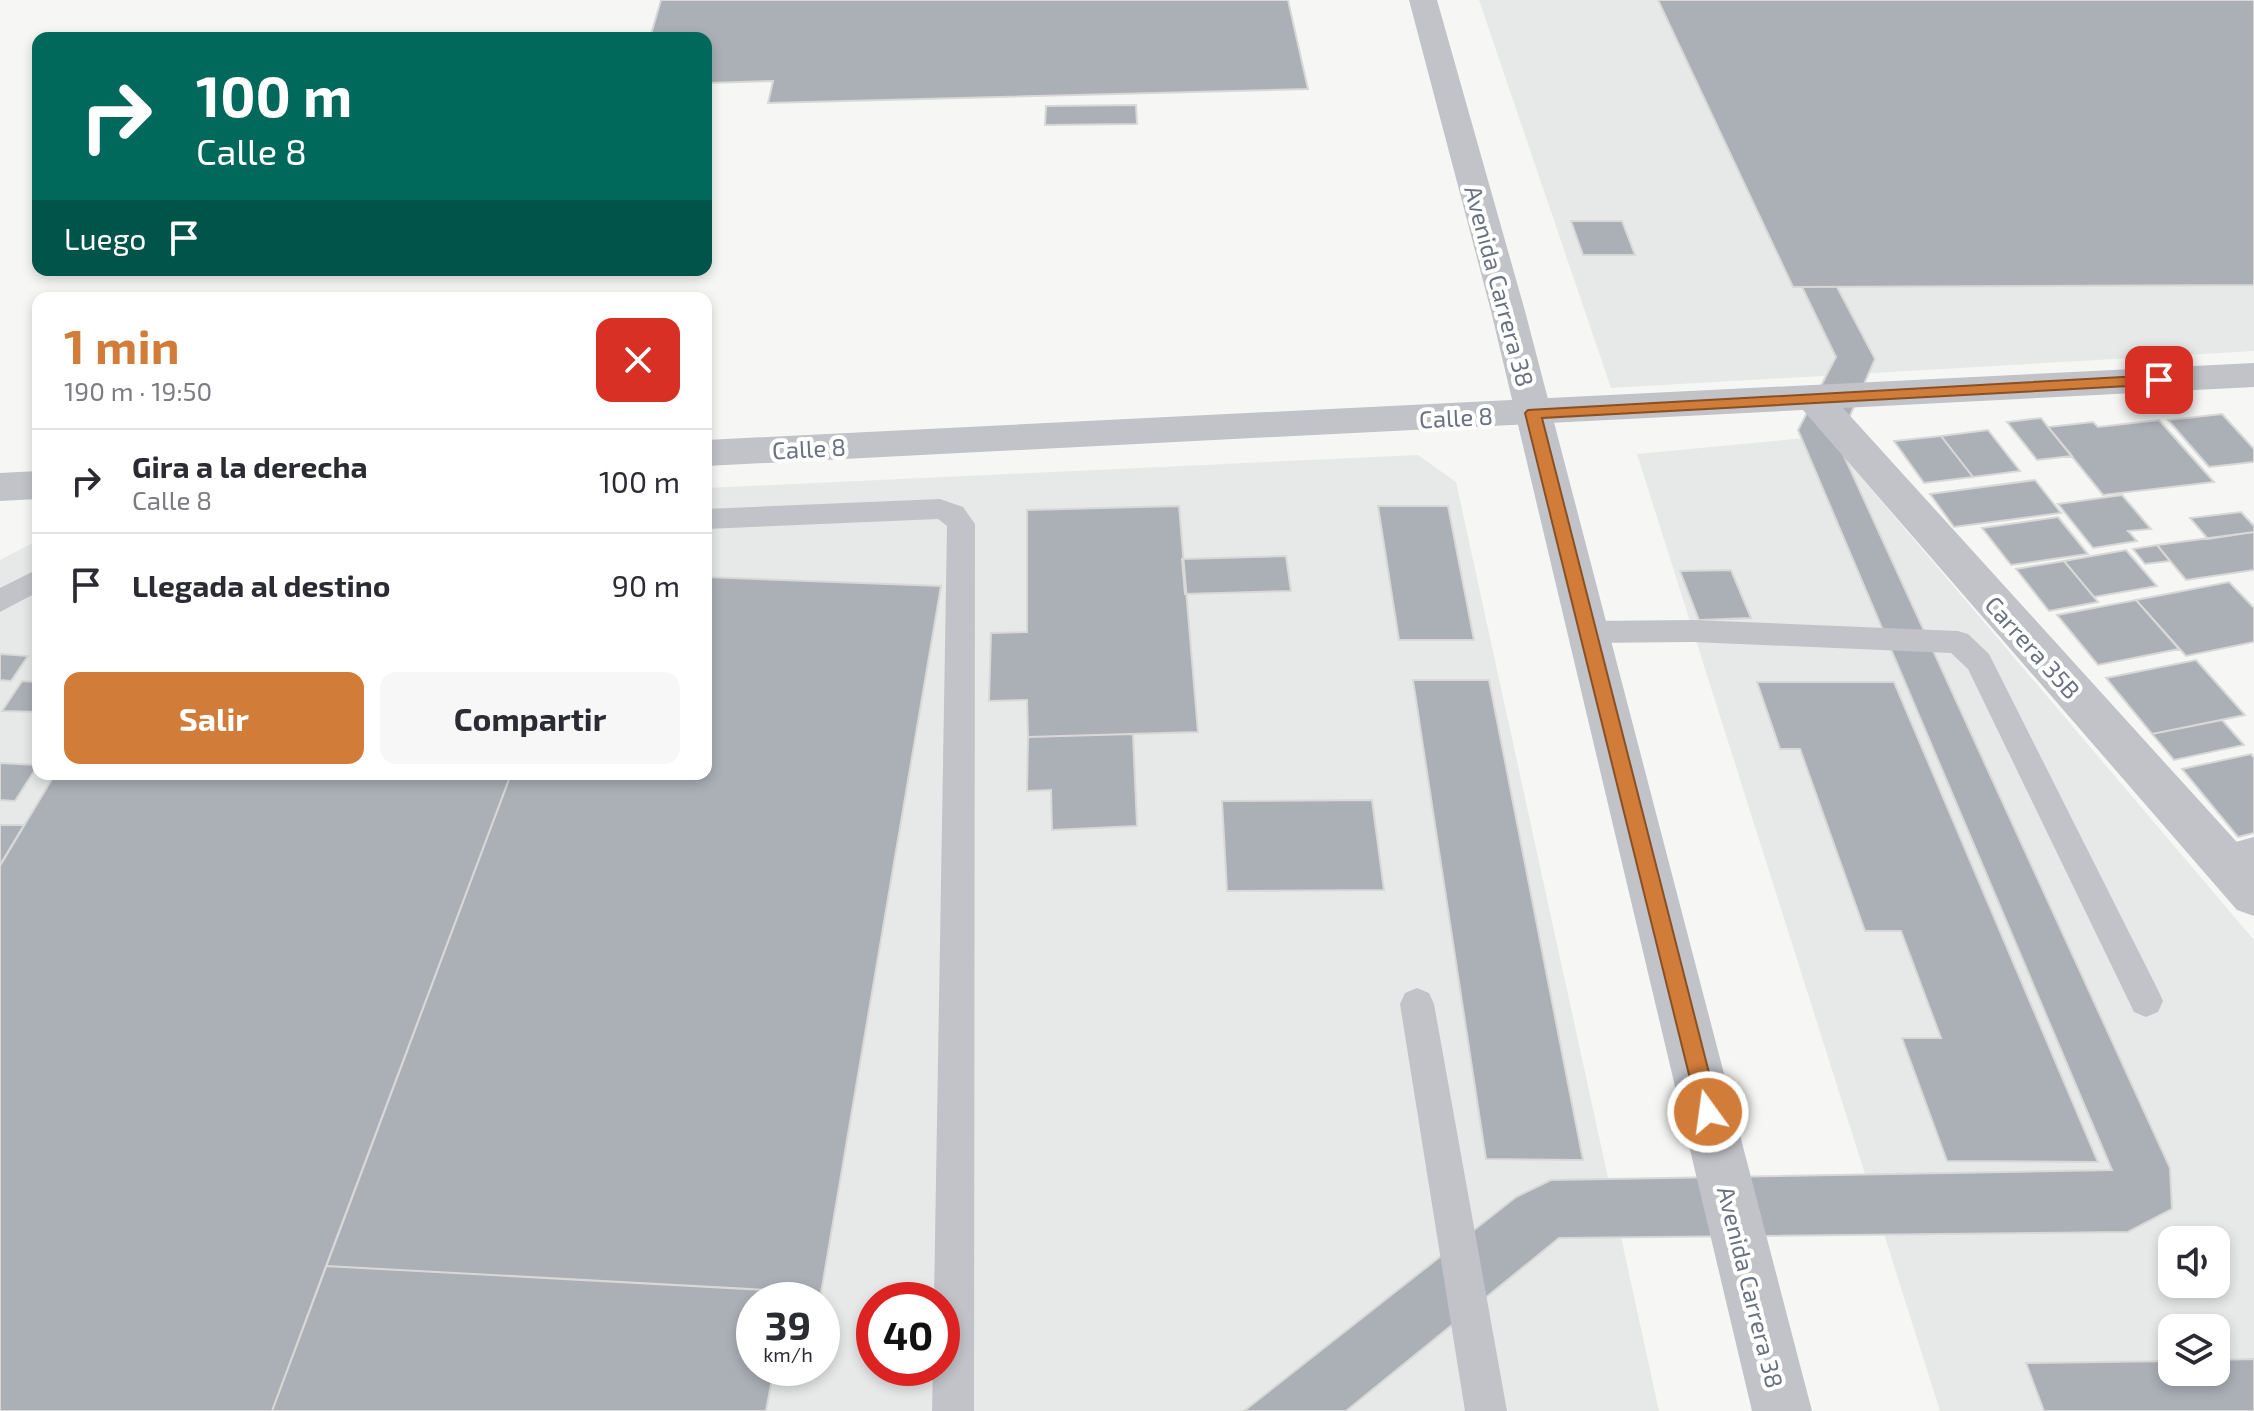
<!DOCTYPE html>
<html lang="es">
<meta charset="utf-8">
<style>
body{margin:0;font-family:"Exo 2",sans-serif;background:#f7f7f7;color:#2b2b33;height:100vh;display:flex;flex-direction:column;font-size:30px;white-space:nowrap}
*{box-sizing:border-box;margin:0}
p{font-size:26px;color:#7c7c81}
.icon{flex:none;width:44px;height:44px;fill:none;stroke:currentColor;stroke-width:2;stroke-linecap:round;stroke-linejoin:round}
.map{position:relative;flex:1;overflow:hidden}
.panel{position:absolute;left:32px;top:292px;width:680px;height:488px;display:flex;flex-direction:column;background:#fff;border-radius:16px;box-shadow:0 4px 12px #0003}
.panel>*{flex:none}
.top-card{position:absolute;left:32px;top:32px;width:680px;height:244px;border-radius:16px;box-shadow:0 4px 12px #0003;background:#00695c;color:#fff;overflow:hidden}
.buttons{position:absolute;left:2158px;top:1226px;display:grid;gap:16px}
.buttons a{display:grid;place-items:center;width:72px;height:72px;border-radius:16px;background:#fff;box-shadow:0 4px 12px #0003;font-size:40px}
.speed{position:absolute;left:736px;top:1282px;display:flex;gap:16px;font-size:40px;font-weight:700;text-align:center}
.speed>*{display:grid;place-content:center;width:104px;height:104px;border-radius:50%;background:#fff;box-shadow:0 4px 12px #0003;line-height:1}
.speed small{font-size:20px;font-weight:400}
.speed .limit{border:12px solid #d22;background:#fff;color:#111}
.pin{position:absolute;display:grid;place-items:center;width:68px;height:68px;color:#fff;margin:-34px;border-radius:16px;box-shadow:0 4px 12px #0006}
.me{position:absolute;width:88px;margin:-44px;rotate:346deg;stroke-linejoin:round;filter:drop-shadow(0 0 6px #0008)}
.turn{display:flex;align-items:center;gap:28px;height:168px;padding:0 32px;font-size:36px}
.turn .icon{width:104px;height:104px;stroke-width:2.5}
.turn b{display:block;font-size:56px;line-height:68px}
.then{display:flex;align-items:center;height:76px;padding:0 32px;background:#0003;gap:16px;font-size:30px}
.round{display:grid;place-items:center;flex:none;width:84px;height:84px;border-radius:16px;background:#f7f7f7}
.headline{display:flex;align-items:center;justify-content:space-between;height:136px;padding:0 32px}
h1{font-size:48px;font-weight:700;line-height:60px;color:#d27c39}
.action{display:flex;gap:16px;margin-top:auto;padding:16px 32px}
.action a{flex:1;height:92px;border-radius:16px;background:#d27c39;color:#fff;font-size:32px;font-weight:700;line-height:92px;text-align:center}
.action a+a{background:#f7f7f7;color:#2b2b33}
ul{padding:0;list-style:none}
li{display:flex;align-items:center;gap:24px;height:104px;padding:0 32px;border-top:2px solid #e1e1e2}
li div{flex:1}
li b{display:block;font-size:30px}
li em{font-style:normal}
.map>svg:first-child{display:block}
</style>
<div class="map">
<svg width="2254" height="1411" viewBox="0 0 2254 1411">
<rect width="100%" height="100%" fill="#f6f7f4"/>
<path fill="#e7e8e8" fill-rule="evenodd" d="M1479 0H2254V351L1611 388Z
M1826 436 2254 940V1411H1940L1637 454ZM2172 1240H2216V1284H2172ZM2172 1328H2216V1372H2172Z
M1418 455 1456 482 1659 1411H0V560L38 540V774H706V488ZM754 1300H822V1368H754ZM874 1300H942V1368H874Z"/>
<path fill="#abafb6" stroke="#d8d8d7" stroke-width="2" d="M661 0H1288L1308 89 768 103 773 81 706 83V38H650Z
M1658 0H2254V285L1793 287Z
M1136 105 1137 124 1045 125 1046 106Z
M1571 221H1622L1635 255H1583Z
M1802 287H1837L1875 359 1838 443 2170 1168 2172 1209 2128 1232 1559 1238 1346 1411H1244L1516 1197 1551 1180 2112 1170 1798 430 1836 357Z
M2222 414 2254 449V462L2209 467 2168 420Z
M2041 418 2048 427 2072 456 2037 460 2007 422Z
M2159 420 2214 482 2103 495 2048 427 2093 422 2098 427Z
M1988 430 2020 471 1973 477 1941 436Z
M1941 436 1973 477 1924 483 1894 441Z
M2035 480 2061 513 1954 527 1930 494Z
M2122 495 2151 529 2128 531 2137 541 2093 548 2058 504Z
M1179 506 1198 732 1028 737 1027 700 989 701 991 633 1027 632V510Z
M1378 506H1448L1474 640H1399Z
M2241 512 2254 526V532L2208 539 2190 518Z
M2058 517 2088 554 2011 565 1982 528Z
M2254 532V570L2186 580 2157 545Z
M2157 545 2170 561 2145 564 2133 549Z
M2126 550 2157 586 2094 597 2064 561Z
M1286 556 1291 591 1185 594 1182 559Z
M2064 561 2094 597 2098 602 2049 611 2016 569Z
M1731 570 1751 618 1699 620 1680 571Z
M706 577 941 586 821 1293 326 1266 511 774H706Z
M2229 582 2254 608V642L2186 656 2136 600Z
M2136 600 2179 649 2098 665 2057 615Z
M0 655 1 654 28 656 11 681 0 680Z
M2196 660 2245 715 2152 734 2106 678Z
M1413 680H1489L1583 1160 1486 1159Z
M22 681 38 682V712L2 711Z
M1757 682H1894L2098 1162 1947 1161 1902 1038H1941L1901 931H1865L1800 749H1780Z
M2222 720 2244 745 2174 760 2152 734Z
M1133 734 1137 826 1052 830 1051 790 1027 791 1028 737Z
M2251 754 2254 758V833L2238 837 2182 769Z
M0 763 38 765 15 801 0 800Z
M55 774H511L272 1411H0V866Z
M1372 800 1384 890 1227 891 1222 801Z
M0 825H24L0 865Z
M326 1266 788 1291 786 1300H754V1368H774L766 1411H272Z
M2254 1359V1411H2044L2026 1363 2172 1361V1372H2216V1360Z"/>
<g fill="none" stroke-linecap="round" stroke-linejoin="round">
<path fill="#c1c3c8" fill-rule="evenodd" d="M940 499 963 507 975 524 974 1411H932L933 1368H942V1300H934L947 526 938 519 706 529V509Z
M38 569V592L0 612V588Z
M1693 620 1958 631 1968 634 1989 654 2158 990 2163 1001 2158 1012 2146 1017 2134 1012 1968 669 1951 653 1693 642 1588 643 1578 640 1574 632 1578 624 1588 621Z
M2254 837V865L2221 873 2210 869 2205 859 2210 849Z
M1417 988 1429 993 1434 1004 1507 1411H1465L1400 1004 1405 993Z"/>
<path fill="#c1c3c8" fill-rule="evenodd" d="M2254 363V387L1843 408 2254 861V916L2237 910 1803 410 706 466V440Z
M38 471V499L0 501V473Z"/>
<path fill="#c1c3c8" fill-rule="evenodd" d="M1409 0H1437L1525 311 1812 1411H1752L1491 311Z"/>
</g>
<path fill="#d27c39" stroke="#885125" stroke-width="2" d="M2159 375 2165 376V384L1542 418 1719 1112 1715 1119 1708 1122 1700 1119 1525 413 1528 410Z"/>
<g text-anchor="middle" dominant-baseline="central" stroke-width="8" stroke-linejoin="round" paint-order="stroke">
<g font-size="24" fill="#697282" stroke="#fff">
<text transform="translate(1500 286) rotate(75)">Avenida Carrera 38</text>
<text transform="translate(1456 417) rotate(-3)">Calle 8</text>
<text transform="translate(809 448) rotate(-3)">Calle 8</text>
<text transform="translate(2033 647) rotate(48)">Carrera 35B</text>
<text transform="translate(1751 1287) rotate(76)">Avenida Carrera 38</text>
</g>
</g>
</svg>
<div class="buttons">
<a><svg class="icon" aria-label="sound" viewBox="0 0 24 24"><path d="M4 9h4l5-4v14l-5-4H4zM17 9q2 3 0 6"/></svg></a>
<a><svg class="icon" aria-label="layers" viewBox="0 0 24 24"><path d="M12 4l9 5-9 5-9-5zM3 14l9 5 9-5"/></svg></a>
</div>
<div class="speed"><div>39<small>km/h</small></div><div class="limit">40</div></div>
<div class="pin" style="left:2159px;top:380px;background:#d93025"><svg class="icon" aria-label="arrive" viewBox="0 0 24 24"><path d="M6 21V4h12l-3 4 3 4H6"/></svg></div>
<svg class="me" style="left:1708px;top:1112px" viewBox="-20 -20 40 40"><circle r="17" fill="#d27c39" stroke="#fff" stroke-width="3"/><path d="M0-11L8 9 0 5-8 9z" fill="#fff"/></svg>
<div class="top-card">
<div class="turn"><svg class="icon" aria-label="right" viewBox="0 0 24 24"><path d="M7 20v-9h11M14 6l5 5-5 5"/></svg><div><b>100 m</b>Calle 8</div></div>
<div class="then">Luego<svg class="icon" aria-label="arrive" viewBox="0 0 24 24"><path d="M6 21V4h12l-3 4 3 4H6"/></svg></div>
</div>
<section class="panel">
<div class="headline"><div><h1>1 min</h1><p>190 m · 19:50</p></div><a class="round" style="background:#d93025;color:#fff"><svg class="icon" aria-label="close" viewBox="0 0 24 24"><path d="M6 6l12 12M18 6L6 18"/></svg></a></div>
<ul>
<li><svg class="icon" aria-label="right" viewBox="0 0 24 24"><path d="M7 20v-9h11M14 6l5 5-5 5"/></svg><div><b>Gira a la derecha</b><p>Calle 8</p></div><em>100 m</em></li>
<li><svg class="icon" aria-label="arrive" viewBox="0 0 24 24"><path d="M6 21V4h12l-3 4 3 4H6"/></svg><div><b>Llegada al destino</b></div><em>90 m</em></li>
</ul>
<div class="action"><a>Salir</a><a>Compartir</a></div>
</section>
</div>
